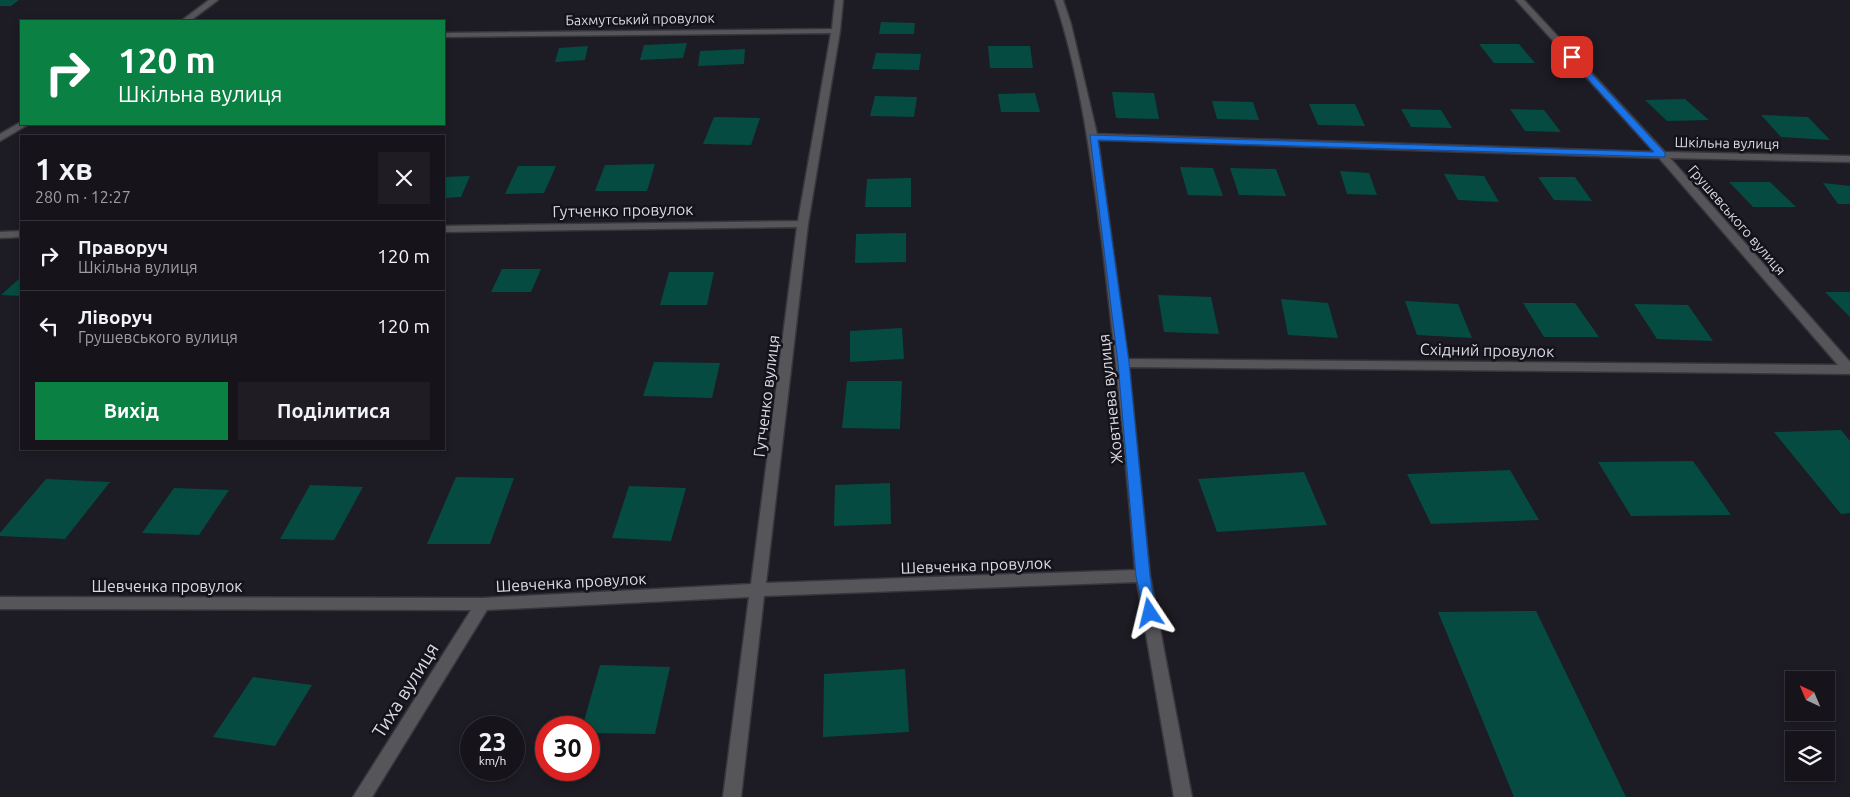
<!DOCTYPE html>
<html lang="uk">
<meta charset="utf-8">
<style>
body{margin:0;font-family:Ubuntu,sans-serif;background:#1f1d23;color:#f1f3f6;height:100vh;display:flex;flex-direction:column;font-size:19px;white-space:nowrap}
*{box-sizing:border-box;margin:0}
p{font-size:16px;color:#9e9ea2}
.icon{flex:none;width:28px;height:28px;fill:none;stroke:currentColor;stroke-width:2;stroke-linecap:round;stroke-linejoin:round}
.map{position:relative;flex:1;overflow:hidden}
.panel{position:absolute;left:20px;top:135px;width:425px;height:315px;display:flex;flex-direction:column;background:#16141a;border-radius:0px;box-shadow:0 2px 8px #0003,0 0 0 1px #353339}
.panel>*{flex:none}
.hud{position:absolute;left:20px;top:20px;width:425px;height:105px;border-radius:0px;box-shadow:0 2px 8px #0003,0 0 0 1px #353339;background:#0b8043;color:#fff;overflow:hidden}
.needle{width:32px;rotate:316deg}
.fabs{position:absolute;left:1785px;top:671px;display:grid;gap:10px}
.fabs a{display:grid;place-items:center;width:50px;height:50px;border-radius:0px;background:#16141a;box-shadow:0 2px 8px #0003,0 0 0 1px #353339;font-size:25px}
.speed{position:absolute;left:460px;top:716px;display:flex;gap:10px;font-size:25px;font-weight:700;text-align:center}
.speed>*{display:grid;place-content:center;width:65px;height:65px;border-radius:50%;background:#16141a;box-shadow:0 2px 8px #0003,0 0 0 1px #353339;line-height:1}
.speed small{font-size:12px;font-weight:400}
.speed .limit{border:8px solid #d22;background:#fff;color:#111}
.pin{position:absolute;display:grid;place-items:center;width:42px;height:42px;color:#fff;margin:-21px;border-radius:10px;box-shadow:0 2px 8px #0006}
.me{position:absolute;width:55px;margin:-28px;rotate:350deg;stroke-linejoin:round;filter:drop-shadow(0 0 4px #0008)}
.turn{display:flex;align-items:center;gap:18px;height:105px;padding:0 15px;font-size:22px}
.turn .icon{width:65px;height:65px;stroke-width:2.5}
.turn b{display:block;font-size:35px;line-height:42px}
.round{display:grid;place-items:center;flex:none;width:52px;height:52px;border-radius:0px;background:#1f1d23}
.overview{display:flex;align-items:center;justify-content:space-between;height:85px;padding:0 15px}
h1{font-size:30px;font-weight:600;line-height:38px}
.action{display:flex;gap:10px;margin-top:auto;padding:10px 15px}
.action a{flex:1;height:58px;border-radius:0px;background:#0b8043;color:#fff;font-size:20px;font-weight:600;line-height:58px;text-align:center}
.action a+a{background:#1f1d23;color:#f1f3f6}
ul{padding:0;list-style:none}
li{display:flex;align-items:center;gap:15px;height:70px;padding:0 15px;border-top:1px solid #353339}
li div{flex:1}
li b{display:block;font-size:19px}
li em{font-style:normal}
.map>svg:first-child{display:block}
</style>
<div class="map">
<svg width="1850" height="797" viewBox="0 0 1850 797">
<rect width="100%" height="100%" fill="#1d1b23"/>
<path fill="#064b41" d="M0 0H19L11 6H0Z
M881 22 915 23 914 34H879Z
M687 43 683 58 640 60 644 45Z
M1479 44H1519L1535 63H1494Z
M588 46 585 60 555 62 559 48Z
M988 46H1030L1033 68H990Z
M745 49 744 64 698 66 700 51Z
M876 53 921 54 919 70 872 69Z
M1112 92 1154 93 1159 119 1116 118Z
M1035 93 1040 112H1001L998 94Z
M875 96 917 97 914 117 870 116Z
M1685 99 1709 120 1667 121 1645 100Z
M1212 101 1253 102 1259 120 1217 119Z
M1309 104H1355L1365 126 1318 125Z
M1401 109 1441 110 1452 128 1411 127Z
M1510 109 1544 110 1561 132 1525 131Z
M1761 115 1808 117 1830 140 1781 137Z
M714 117 760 118 751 145 703 144Z
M655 164 647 191H595L605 165Z
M518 166H556L544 193 505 194Z
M1180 167 1213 168 1223 196 1188 195Z
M1230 168 1276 169 1286 196 1239 195Z
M1340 171 1369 173 1377 195 1347 194Z
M1444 174 1484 176 1499 202 1458 200Z
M470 176 461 197 444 198V177Z
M1538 177H1575L1592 201 1554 200Z
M911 178V207H865L867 179Z
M1729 182H1770L1796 207H1753Z
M1823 183 1850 186V204H1838Z
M906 233V262L855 263 856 234Z
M502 269H541L531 292H491Z
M669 272H714L707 305H660Z
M21 277V296L1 295Z
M1825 292H1850V317Z
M1158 295 1211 297 1219 334 1164 332Z
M1281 299 1328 303 1338 338 1288 335Z
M1405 301 1458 304 1472 338 1417 335Z
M1523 303H1575L1599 337H1544Z
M1634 304 1688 305 1713 341 1657 339Z
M902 328 904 359 850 362V331Z
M654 362 720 363 712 398 643 396Z
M847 381H902L900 429 842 428Z
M1841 430 1850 441V513L1841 514 1774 432Z
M1693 461 1731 515 1631 516 1598 462Z
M1510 470 1539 520 1431 524 1407 474Z
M1304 472 1327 525 1217 532 1198 479Z
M456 477 514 478 490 544H427Z
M46 479 110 482 65 539 0 536V533Z
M890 483 891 524 834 526 835 485Z
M310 485 363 487 334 540 280 539Z
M629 486 686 488 671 541 612 538Z
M174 488 229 490 199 535 142 533Z
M1536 611 1626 797H1514L1438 612Z
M600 665 670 667 655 734 589 733V728H582Z
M905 669 909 732 823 737 824 674Z
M253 677 312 685 275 746 213 737Z"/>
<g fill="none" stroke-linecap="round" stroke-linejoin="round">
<g stroke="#38363d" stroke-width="3">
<path id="street" d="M209 0H218L190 21H181Z
M835 0H843L840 31 808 224 766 583 1135 570C1126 460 1115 351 1102 242 1091 160 1081 78 1055 0H1063L1071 24 1097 134 1654 152 1516 0H1524L1665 152 1850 156V162L1670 158 1850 362V374L1129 367 1150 576 1192 797H1174L1137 582 764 596 741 797H723L749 597 487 610 372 797H353L471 610 0 609V597L483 598 751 584 797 227 444 232V226L798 221 831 33 444 37V33L832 29ZM1098 140 1659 158 1838 365 1128 359Z
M21 122V124H29L0 141V134Z
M21 231V237L0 238V232Z"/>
</g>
<use href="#street" fill="#565559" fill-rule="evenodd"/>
</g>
<path fill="#1a73e8" stroke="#114b97" d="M1572 55 1575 56 1665 153V157L1098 140 1129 363 1150 576 1156 613 1154 617 1150 619 1145 617 1136 576 1118 363 1090 135 1654 152 1570 59 1569 57Z"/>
<g text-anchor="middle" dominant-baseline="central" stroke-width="5" stroke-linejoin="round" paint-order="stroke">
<g font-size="14" fill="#dcdae0" stroke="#14121a">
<text transform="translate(640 19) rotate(-1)">Бахмутський провулок</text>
<text transform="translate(1727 143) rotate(1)">Шкільна вулиця</text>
<text transform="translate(1737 220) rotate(49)">Грушевського вулиця</text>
</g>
<g font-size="16" fill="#dcdae0" stroke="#14121a">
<text transform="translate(623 210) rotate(-1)">Гутченко провулок</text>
<text transform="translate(1487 350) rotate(1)">Східний провулок</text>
<text transform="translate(766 396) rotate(-83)">Гутченко вулиця</text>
<text transform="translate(1110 399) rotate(-96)">Жовтнева вулиця</text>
<text transform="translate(976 565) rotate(-2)">Шевченка провулок</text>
<text transform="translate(571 582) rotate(-3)">Шевченка провулок</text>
<text x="167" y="586">Шевченка провулок</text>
</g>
<g font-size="19" fill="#dcdae0" stroke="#14121a">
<text transform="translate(405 690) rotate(-58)">Тиха вулиця</text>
</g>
</g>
</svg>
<div class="fabs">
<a><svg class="needle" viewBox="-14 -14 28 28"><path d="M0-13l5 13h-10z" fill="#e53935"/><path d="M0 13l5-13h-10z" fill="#9e9ea2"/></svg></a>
<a><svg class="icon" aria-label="layers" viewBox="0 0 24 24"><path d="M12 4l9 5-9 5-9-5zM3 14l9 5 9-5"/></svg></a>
</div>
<div class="speed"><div>23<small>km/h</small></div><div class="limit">30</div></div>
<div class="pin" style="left:1572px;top:57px;background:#d93025"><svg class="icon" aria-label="arrive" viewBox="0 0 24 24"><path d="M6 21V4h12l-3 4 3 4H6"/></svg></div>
<svg class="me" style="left:1150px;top:613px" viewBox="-20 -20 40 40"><path d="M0-17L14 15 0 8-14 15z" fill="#1a73e8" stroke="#fff" stroke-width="4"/></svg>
<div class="hud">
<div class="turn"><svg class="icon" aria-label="right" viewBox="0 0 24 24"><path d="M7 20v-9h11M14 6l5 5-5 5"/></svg><div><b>120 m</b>Шкільна вулиця</div></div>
</div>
<section class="panel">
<div class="overview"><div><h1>1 хв</h1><p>280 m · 12:27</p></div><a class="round"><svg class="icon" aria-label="close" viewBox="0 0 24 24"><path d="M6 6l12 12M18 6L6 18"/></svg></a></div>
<ul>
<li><svg class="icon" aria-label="right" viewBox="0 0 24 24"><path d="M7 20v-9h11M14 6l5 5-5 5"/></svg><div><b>Праворуч</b><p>Шкільна вулиця</p></div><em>120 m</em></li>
<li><svg class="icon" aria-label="left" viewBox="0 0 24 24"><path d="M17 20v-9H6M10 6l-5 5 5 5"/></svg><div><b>Ліворуч</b><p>Грушевського вулиця</p></div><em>120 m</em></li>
</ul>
<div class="action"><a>Вихід</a><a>Поділитися</a></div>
</section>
</div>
